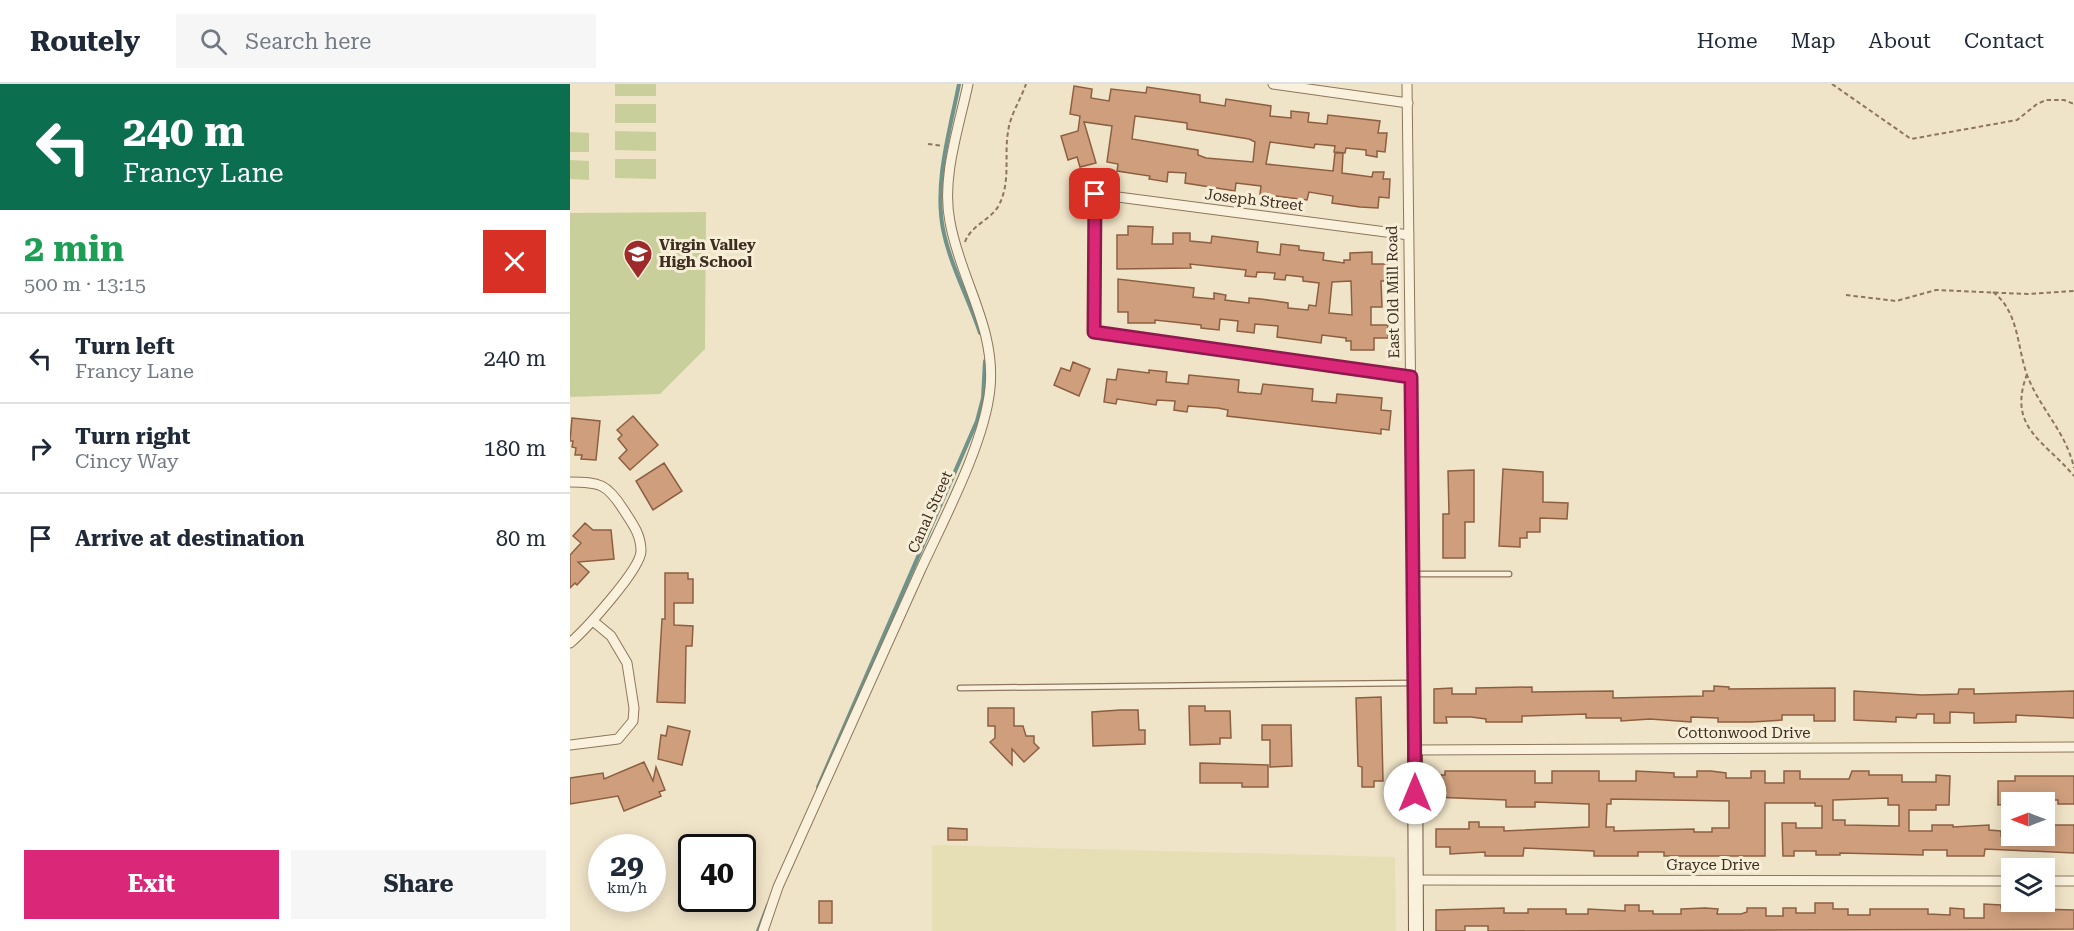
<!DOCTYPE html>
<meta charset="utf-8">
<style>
body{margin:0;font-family:"Roboto Serif",serif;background:#f6f6f7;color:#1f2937;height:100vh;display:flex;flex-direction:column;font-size:22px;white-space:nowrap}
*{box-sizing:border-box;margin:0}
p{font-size:20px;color:#747a83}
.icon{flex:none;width:33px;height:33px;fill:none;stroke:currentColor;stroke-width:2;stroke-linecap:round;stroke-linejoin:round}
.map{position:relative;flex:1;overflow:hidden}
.sheet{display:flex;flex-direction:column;background:#fff;width:570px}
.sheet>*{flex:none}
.banner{background:#0b6e4f;color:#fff;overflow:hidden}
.needle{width:39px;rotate:270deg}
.fabs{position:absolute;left:1431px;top:708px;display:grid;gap:12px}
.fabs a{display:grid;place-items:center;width:54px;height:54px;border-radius:0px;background:#fff;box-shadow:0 3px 15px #0003;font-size:30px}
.speed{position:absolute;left:18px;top:750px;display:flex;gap:12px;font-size:30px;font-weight:700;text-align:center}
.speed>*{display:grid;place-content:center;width:78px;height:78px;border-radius:50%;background:#fff;box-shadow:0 3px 15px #0003;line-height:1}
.speed small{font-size:15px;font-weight:400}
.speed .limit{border:3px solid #111;border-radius:9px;background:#fff;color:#111}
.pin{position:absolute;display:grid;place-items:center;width:51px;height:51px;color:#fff;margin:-26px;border-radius:12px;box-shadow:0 3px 9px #0006}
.me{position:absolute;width:66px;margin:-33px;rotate:0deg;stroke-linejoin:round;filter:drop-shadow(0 0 4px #0008)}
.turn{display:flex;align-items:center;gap:21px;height:126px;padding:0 24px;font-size:27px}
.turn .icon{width:78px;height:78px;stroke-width:2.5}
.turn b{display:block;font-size:42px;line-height:51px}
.round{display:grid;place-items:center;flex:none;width:63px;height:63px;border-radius:0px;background:#f6f6f7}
.headline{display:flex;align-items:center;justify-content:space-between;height:102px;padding:0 24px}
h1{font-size:36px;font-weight:700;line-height:45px;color:#1e9e55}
.action{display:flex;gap:12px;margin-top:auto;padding:12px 24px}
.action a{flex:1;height:69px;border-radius:0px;background:#db2777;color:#fff;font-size:24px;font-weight:700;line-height:69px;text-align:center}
.action a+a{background:#f6f6f7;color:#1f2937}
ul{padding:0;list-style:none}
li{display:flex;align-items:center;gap:18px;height:90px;padding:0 24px;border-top:2px solid #e0e1e3}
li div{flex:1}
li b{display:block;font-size:22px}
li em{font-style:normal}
header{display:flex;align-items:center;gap:36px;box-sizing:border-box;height:84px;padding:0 30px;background:#fff;border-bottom:2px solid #e0e1e3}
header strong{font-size:28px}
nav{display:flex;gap:33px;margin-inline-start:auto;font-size:21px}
.search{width:420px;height:54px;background:#f6f6f7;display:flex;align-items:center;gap:15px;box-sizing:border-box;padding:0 21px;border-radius:0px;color:#747a83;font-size:22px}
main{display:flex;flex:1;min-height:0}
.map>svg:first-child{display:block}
</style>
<header>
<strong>Routely</strong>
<div class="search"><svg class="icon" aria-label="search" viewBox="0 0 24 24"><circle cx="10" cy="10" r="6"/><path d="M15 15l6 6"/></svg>Search here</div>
<nav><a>Home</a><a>Map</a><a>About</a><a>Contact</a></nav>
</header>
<main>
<section class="sheet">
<div class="banner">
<div class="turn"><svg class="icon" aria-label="left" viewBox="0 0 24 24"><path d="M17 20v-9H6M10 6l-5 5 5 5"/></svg><div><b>240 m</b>Francy Lane</div></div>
</div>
<div class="headline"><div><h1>2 min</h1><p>500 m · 13:15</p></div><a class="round" style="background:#d93025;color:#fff"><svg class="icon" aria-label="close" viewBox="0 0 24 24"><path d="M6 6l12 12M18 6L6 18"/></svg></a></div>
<ul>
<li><svg class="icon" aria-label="left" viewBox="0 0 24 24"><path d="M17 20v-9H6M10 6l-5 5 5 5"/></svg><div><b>Turn left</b><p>Francy Lane</p></div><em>240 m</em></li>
<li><svg class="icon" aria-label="right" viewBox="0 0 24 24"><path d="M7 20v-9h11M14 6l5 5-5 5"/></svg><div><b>Turn right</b><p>Cincy Way</p></div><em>180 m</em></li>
<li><svg class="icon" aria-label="arrive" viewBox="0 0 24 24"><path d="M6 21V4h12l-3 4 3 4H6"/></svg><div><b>Arrive at destination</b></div><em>80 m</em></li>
</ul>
<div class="action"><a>Exit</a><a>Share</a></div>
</section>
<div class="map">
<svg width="1504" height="847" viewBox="0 0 1504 847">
<rect width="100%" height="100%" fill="#f0e4c8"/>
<path fill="#e6deb5" d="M362 761 825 773 826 847H362Z"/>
<path fill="#c9cf9b" d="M45 0H86V12H45Z
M45 20H86V39H45Z
M45 47 86 48V67L45 66Z
M0 48 19 49V68H0Z
M45 75H86V95L45 94Z
M0 76 19 77V96L0 95Z
M136 128 135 265 90 310 0 313V129Z"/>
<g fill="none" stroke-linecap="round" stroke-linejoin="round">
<path stroke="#6f938a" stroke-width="4" d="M389 0C380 46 364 98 373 145 380 181 399 215 410 249
M248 703 407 337 413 314 415 277
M188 847 198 821"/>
</g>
<path fill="#cf9f7d" stroke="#8d5f41" stroke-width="1.5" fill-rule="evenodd" d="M504 2 522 5 521 14 539 17 541 5 576 9 577 3 630 11V18L655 22 656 15 701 22 700 32 721 34V27L739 29 738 38 757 40 758 31 810 37 808 49H817L815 68 807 67V73L796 71V66L776 64 775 69 764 68 765 62 745 60 744 64 700 58 696 80 763 87 765 69H773L772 89 802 93 803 88H814L813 95H820L819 114 809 113 808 124 790 123 762 119 763 112 739 108 737 116 690 110 691 102 666 99 665 107 615 99 616 89 598 88 597 98 579 95 580 92 547 87 548 80 537 78 542 42 514 38 526 79 510 83 507 73 498 76 491 52 508 47 510 32 500 30ZM565 32 617 39V45L679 55 685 58 683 78 636 74 628 71V66L562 55Z
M558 142 583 143 582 160H603V149H620V157L641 159 642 152 688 158 687 168 710 171 711 160 729 162V166L754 169 753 176 774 179V176H780V169L802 168V180H817V197H811L812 223H801V241H818V254H804V266H781V257H776V254L752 251 751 259 707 253 708 242 685 240 684 249 667 247 668 237 650 235 649 246 631 244V241L585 236V239H558V228H548V195L624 204 623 213 644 215V209L656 211 655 216 679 219V214L691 215 718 219V224L738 226 739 221 746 222 749 199 733 197V193L716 191 715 196 704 195 705 189 687 188 686 193 675 192 676 186 620 180 621 184 547 185V151H558ZM781 197 782 231 759 229 762 198Z
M503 278 520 285 509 312 484 301 491 284 500 287Z
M548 285 579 289V286L597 288 596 298 618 300 619 291 669 296 668 308 677 309 691 310 693 300 743 305 742 317 766 319 767 310 812 314 811 326 821 327 819 346 811 345V350L657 332 658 326 648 324 618 322 617 328 604 326 605 317 587 316 586 321 547 315 546 320 534 318 537 295 546 296Z
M63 332 88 361 60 386 49 374 57 366 48 355 52 351 47 346Z
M2 334 30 337 26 376 11 375 12 371H5L6 364 2 363 3 357H0Z
M94 379 112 407 83 426 66 397Z
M933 385 973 388V418L998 419 997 435 970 434V448H957V454H950V463L929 462Z
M904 386V438H895V474H873V430H879L878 387Z
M15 439 23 446H41L44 475 8 478 19 488 7 501 5 499 0 504V471L11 459 3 452Z
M95 489H118V495H123V519H104V541L123 542 122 562H116L115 619 87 618 92 535H95Z
M1144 602 1159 603V605L1265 604V637H1244V631H1212V636L1182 638H1148V634L1121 633V638L1080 635 1051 637V634H1016V630L952 632V638H916V635L901 633H876L877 639H864V605L882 604V610H906V604L962 603V608L1043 607V614L1133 612V607H1144Z
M1389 605H1404V610L1504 607V634L1446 631V638L1404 639V629L1380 628V639H1364V630H1347L1346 634 1326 633V638L1284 636V607L1352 611 1388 610Z
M811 613 813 697H804V703H792V683L788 682 786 614Z
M619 622H635V627H660L661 654H650V660L620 661Z
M418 624H444V642H453L456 652H464V659L469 664 454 678 442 665V681L420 658 425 654V642H418Z
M550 626H568L569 646H575V660L523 662 522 628Z
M692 641H721L722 682 700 683V656H692Z
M98 642 120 647 112 681 88 675 91 651 96 652Z
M74 678 83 697 86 683 95 706 89 708 91 712 54 727 48 712 0 720V694L33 689 34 695Z
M630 679 698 681V703H672V699H630Z
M875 687H965V699H982V687H1029V697H1066V687L1104 689V693H1127V687H1141L1156 689V694H1181V687H1195V699H1214V687H1230V695H1279L1282 687H1299V691H1332V698H1366V691L1380 692 1379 721H1366V726H1339V747H1362V741H1383V743L1419 741V746L1431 747V752H1481V741H1504V769L1415 765 1414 772H1377V766H1353V771L1270 769V771H1246V767H1224V772H1213L1212 739H1226V744H1252V722H1245V719H1195V772H1094V768H1068V772H1024V767L954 764 953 772H915V768L880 770V763H866V745H899V738H909V743H934V747L1019 743V720L965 718V723H936V716L863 713V691H875ZM1318 714V721H1329V742L1275 741V736H1263V716ZM1041 715 1159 717V744H1142V748H1124V745L1044 747V743H1036L1037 720H1041Z
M1445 692H1504V720H1488V716H1463V718L1428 721V697H1445Z
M378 744 397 745V756H378Z
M249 817H262V839H249Z
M1245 819H1263V825H1278V831H1300V825H1358V830L1380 831V824L1394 825V834H1414V820L1431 821V824L1504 826V845L918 847V842H895V847H866V826L934 824V829H958V825H996V830H1018V825L1055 827V821H1069V827H1083V830H1111V825L1135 824 1148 825 1147 830H1171L1177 828V824H1196V832H1213V824H1226V829H1245Z"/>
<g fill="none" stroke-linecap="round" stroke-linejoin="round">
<g stroke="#8d765c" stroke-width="7">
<path id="lane" d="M843 490H939
M390 604 844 599"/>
</g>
<g stroke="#8d765c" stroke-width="11">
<path id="street" d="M703 0 838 19
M837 0 845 666 1504 663
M839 151 525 110 524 248 841 293
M0 398C30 398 37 400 53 425 62 439 71 450 71 467 71 485 15 546 0 559
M0 661 48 655 63 637 64 624 57 579 41 552 23 537
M845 796 1442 797
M1474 797H1504
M193 847 208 803C256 697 304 591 351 485 374 435 415 358 420 304 426 244 390 195 380 138 371 94 389 43 398 0"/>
</g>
<g stroke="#6f573f" stroke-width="16">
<path id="secondary" d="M845 666 846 847"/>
</g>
<path stroke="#8d765c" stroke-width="2" stroke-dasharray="4.5 3" stroke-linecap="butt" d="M1262 0 1341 55 1447 36 1467 20 1476 16H1494L1504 20
M358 60 373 62
M395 158C401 141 421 136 429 121 441 97 434 72 438 48 440 31 451 15 456 0
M1423 208C1448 227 1447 260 1456 288 1468 323 1496 347 1504 384
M1276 211 1326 217 1366 206 1457 210 1504 207
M1457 290C1437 344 1474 356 1504 392"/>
<use href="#lane" stroke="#faf1dc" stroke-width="4.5"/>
<use href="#street" stroke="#faf1dc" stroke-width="9"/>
<use href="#secondary" stroke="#faf1dc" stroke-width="14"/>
</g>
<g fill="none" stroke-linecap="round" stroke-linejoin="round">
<g stroke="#8e194d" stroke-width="15">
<path id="route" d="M525 110 524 248 841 293 845 709"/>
</g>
<use href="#route" stroke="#db2777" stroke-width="10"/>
</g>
<defs>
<g id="school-pin" transform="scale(1.5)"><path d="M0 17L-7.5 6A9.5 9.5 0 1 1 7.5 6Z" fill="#9e2a2b" stroke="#f7eed8"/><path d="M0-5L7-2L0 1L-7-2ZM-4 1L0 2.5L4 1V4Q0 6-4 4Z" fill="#fff"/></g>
</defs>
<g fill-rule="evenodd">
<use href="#school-pin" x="68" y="170"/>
</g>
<g text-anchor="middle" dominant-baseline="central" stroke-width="6" stroke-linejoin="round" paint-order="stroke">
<g font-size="15" fill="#3d2e20" stroke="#f7eed8">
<text transform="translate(684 116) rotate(7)">Joseph Street</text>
<text transform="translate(823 208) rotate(-91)">East Old Mill Road</text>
<text transform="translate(360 428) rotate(-66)">Canal Street</text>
<text x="1174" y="649">Cottonwood Drive</text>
<text x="1143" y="781">Grayce Drive</text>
</g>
<g font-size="15" font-weight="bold" fill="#3d2e20" stroke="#f7eed8" text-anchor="start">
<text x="89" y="161">Virgin Valley<tspan x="89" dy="17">High School</tspan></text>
</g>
</g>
</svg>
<div class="fabs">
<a><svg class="needle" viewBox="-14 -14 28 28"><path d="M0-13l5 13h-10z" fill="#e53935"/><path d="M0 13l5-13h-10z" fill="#747a83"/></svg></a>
<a><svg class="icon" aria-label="layers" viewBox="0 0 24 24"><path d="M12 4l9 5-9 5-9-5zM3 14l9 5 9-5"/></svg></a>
</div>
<div class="speed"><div>29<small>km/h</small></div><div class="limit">40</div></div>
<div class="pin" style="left:525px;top:110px;background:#d93025"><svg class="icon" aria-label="arrive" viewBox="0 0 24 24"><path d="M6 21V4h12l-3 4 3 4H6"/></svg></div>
<svg class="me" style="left:845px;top:709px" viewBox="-20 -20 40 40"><circle r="19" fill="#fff"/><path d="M0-13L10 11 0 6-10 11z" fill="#db2777"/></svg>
</div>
</main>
